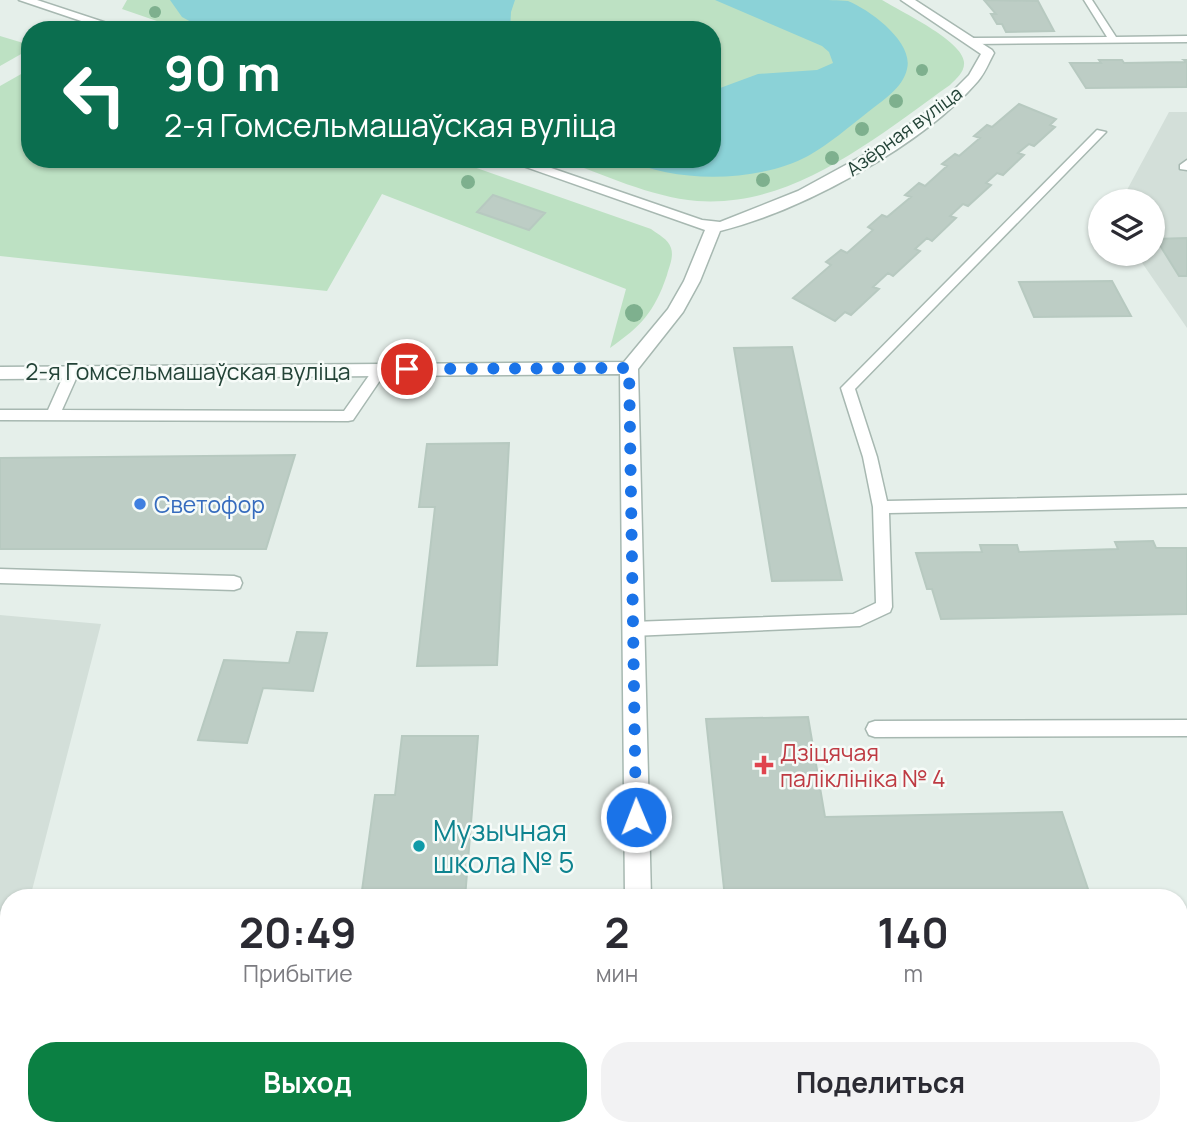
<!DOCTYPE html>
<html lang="ru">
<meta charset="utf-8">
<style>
body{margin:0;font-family:Manrope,sans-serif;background:#f2f2f3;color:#2b2b33;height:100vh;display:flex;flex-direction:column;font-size:26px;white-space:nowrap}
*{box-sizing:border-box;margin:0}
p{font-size:23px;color:#7c7c81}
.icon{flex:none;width:38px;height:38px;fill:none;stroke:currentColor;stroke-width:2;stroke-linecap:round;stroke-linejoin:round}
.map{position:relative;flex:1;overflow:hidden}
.panel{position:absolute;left:0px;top:889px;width:1188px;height:247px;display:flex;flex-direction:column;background:#fff;border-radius:28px 28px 0 0;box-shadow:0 2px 5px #0004}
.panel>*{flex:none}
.guide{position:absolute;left:21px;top:21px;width:700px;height:147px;border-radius:28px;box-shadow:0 2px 5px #0004;background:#0b6e4f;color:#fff;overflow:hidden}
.buttons{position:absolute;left:1088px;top:189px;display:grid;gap:14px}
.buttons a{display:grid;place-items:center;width:77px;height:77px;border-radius:50%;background:#fff;box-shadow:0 2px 5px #0004;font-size:35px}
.pin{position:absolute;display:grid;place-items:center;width:60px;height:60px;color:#fff;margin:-30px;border:4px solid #fff;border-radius:50%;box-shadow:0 2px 7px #0007}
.me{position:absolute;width:77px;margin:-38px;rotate:359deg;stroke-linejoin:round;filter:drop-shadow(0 0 5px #0008)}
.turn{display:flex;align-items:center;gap:24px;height:147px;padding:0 28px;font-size:32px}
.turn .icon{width:91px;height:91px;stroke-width:2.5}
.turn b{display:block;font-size:49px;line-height:60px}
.eta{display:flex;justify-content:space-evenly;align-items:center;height:119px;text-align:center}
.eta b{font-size:42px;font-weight:700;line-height:49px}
.cta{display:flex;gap:14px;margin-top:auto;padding:14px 28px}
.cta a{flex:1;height:80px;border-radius:28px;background:#0b8043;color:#fff;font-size:28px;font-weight:700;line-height:80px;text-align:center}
.cta a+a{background:#f2f2f3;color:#2b2b33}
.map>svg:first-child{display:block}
</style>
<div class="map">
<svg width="1187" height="1135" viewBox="0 0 1187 1135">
<rect width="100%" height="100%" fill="#e5efea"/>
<path fill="#d3dfd9" d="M1169 112H1187V328L1136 254H1153V201H1121Z
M0 615 101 624 30 898H9V980L0 1014Z"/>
<path fill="#bde1c3" d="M127 0H882C900 11 963 41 964 62 965 72 956 79 950 85 876 137 794 208 697 201 650 197 603 174 559 159H712V30H183L122 9Z
M0 36 30 45V49L0 66Z
M30 69V159H451L651 229C659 235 668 239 671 248 674 257 669 267 667 275 654 313 641 326 610 348L626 289 382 194 327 291 0 256V86Z"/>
<path fill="#8bd2d7" d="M170 0H515L511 12 510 30H206L182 17Z
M715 0C749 0 782 0 816 0 826 0 839 0 848 1 870 10 914 42 907 69 903 88 882 101 868 112 849 127 829 144 808 156 760 182 675 184 626 159H712V91L758 74 817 70 833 63 829 52 822 46Z"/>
<path fill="#bdcdc5" stroke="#b7c9c0" stroke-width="2" d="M984 0 1038 1 1054 31 1006 32 1002 24H997L991 14H996Z
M1099 60H1122L1124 63 1187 62 1184 60H1187V87L1086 88 1070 63H1101Z
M1019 104 1056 119 1050 125 1055 127 1034 146 1029 144 1018 153 1024 155 1003 175 997 173 986 183 991 185 968 206 963 204 950 216 956 218 932 241 927 238 915 249 920 251 893 276 888 273 873 287 879 289 851 315 845 312 835 321 793 298 831 265 826 262 841 250 847 253 873 230 868 227 882 215 887 217 911 197 905 195 919 183 925 186 947 166 942 164 955 154 959 156 980 138 974 136 987 125 992 127Z
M493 195 545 213 529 230 477 212Z
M1187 238V276H1179L1156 239Z
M1112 281 1131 316 1034 317 1019 282Z
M792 347 842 580 772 581 734 348Z
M509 443 497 665 417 666 435 507H419L427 444Z
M295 455 266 549H0V458Z
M1153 541 1156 548H1187V614L941 619 932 589H927L916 553 982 552 980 545H1017L1019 552 1118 549 1115 542Z
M297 632 327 633 313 691 263 688 247 743 198 740 224 660 289 663Z
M808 717 825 817 1062 812 1091 898H725L706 719Z
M402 736H478L465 898H361L375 795H395Z
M1180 935H1187V1084H1180Z
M42 1127H400L399 1135H40Z"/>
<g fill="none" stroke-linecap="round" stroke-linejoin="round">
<g stroke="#a7b8b1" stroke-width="3">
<path id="service" d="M1084 0H1092L1116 37 1187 36V42L973 44 968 41 973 38 1107 37Z
M1097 130 1106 132 855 389 877 457 887 501 1187 495V507L889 513 892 607 890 612 860 626 632 636 626 634 624 629 626 624 632 622 853 614 876 603 873 507 863 457 841 388Z
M1187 160V170L1180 169V165Z
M380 365 387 370 353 420 348 421 0 420V410H48L65 372 72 367 79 372 62 410 344 411 375 367Z
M0 569 234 576 240 578 242 583 240 588 234 590 0 583Z
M1187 720V736L875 737 869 735 866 729 869 723 875 721Z
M777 1127H799L800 1135H778Z"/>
</g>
<g stroke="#a7b8b1" stroke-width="3">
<path id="minor" d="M19 0H37L128 30H108Z
M901 0H915L992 50 994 53C989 62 985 73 978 81 923 145 802 211 720 231L700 281 683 312 638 369 651 898H625L620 374 0 379V367L624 362 668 309 684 281 705 230 503 159H525L702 220 720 222 798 191 875 149 945 99 969 75 981 54Z
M628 1127H658V1135H628Z"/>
</g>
<use href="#service" fill="#fff" fill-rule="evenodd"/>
<use href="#minor" fill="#fff" fill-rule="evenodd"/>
</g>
<g fill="#7eb08e">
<circle cx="155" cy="12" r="6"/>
<circle cx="922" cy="70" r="6"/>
<circle cx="896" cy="101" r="7"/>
<circle cx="862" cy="129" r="7"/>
<circle cx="832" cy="158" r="7"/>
<circle cx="763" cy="180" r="7"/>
<circle cx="468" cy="182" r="7"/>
<circle cx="634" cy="313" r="9"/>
</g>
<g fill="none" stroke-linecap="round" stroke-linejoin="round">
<path stroke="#1a73e8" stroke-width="12" stroke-dasharray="0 21.6" d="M407 369 629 368 636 817"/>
</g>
<circle fill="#3f7fe0" stroke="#f6fbf8" stroke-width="2.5" cx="140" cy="504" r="7"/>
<path fill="#e0444e" stroke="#f6fbf8" stroke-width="2.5" d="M760.5 754.5h7v7h7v7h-7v7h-7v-7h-7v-7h7z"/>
<circle fill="#0f9aa8" stroke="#f6fbf8" stroke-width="2.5" cx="419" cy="846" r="7"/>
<g text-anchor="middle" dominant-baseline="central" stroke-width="5" stroke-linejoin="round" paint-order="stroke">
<g font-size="19" fill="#234337" stroke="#f6fbf8">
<text transform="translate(904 131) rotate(-36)">Азёрная вуліца</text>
</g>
<g font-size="23" fill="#234337" stroke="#f6fbf8">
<text x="188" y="371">2-я Гомсельмашаўская вуліца</text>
</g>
<g font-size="23" fill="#366cbe" stroke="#f6fbf8" text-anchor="start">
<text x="154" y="504">Светофор</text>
</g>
<g font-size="23" fill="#be3a42" stroke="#f6fbf8" text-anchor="start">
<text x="780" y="752">Дзіцячая<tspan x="780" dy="26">паліклініка № 4</tspan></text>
</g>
<g font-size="28" fill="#0d838f" stroke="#f6fbf8" text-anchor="start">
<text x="433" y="830">Музычная<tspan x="433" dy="32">школа № 5</tspan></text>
</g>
</g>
</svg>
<div class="buttons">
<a><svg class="icon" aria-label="layers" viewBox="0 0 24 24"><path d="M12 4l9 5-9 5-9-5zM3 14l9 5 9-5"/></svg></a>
</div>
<div class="pin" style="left:407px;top:369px;background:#d93025"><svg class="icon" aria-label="arrive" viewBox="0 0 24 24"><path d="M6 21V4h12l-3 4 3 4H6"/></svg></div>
<svg class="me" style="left:636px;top:817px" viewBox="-20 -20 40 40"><circle r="17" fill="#1a73e8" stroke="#fff" stroke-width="3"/><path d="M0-11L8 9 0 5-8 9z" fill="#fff"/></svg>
<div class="guide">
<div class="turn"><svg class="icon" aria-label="left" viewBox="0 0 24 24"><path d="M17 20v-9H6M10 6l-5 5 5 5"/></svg><div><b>90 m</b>2-я Гомсельмашаўская вуліца</div></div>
</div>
<section class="panel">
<div class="eta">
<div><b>20:49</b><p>Прибытие</p></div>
<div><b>2</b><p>мин</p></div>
<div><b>140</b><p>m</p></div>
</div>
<div class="cta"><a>Выход</a><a>Поделиться</a></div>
</section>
</div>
